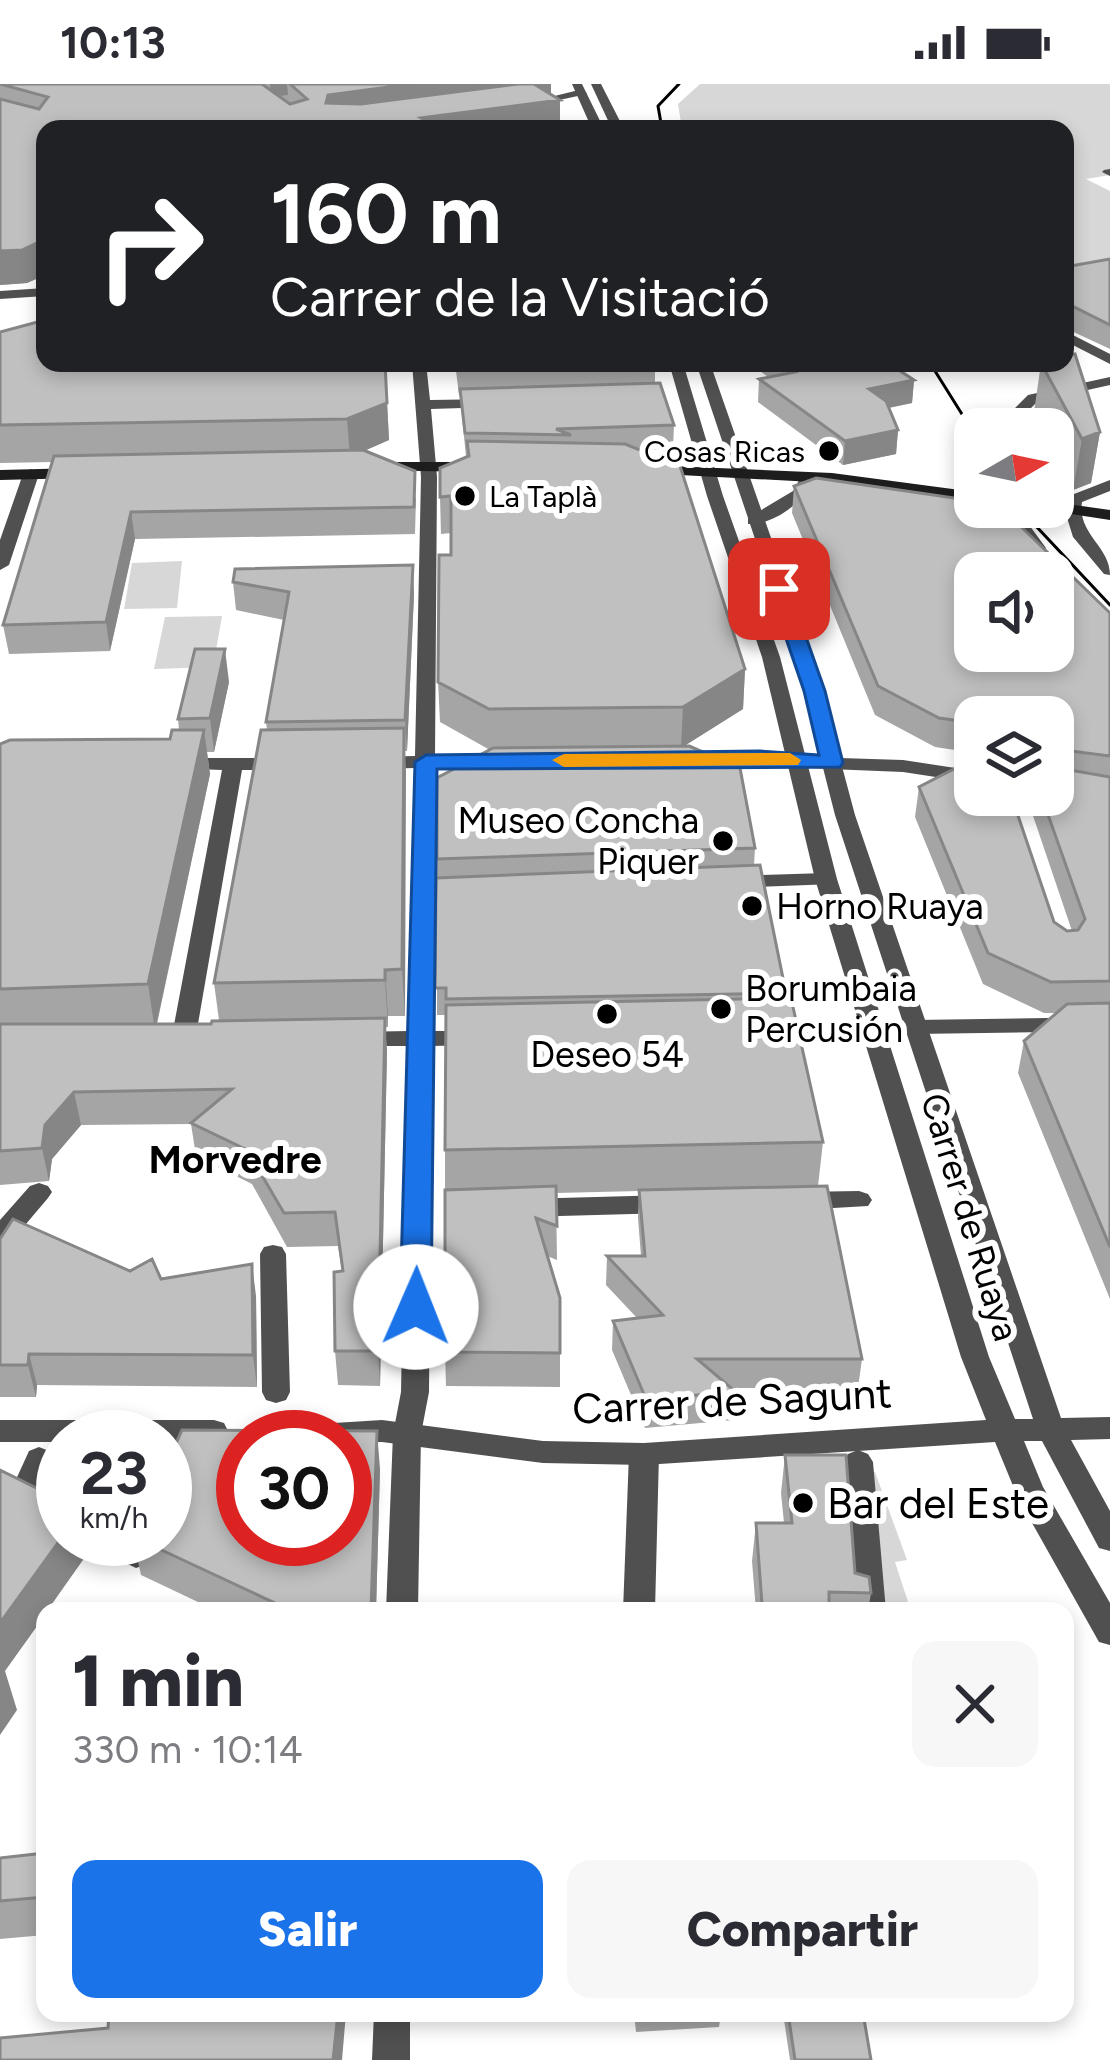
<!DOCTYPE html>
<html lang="es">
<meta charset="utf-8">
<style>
body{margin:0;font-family:Figtree,sans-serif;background:#f7f7f7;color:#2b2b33;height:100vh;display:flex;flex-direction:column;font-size:45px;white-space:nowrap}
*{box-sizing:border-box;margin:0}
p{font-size:39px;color:#7c7c81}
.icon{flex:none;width:66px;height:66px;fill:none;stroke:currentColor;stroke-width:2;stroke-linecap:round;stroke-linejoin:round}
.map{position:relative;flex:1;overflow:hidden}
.drawer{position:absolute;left:36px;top:1518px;width:1038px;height:420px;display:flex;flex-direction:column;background:#fff;border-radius:24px;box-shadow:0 6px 18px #0003}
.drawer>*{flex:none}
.guide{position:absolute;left:36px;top:36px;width:1038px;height:252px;border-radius:24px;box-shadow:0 6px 18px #0003;background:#202124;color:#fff;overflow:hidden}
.needle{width:78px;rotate:81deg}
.buttons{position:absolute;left:954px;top:324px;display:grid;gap:24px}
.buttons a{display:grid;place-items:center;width:120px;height:120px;border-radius:24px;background:#fff;box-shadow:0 6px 18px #0003;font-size:60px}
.speed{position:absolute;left:36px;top:1326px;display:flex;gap:24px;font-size:60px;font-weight:700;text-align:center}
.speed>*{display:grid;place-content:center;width:156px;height:156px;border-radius:50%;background:#fff;box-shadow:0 6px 18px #0003;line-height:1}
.speed small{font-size:30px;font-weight:400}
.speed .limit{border:18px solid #d22;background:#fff;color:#111}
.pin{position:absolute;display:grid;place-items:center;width:102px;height:102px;color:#fff;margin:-51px;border-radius:24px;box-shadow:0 6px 18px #0006}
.me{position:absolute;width:132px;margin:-66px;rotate:1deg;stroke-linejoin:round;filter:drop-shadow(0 0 9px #0008)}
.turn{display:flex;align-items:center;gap:42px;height:252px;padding:0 36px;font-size:54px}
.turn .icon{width:156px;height:156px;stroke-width:2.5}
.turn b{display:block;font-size:84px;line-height:102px}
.round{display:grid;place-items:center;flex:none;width:126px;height:126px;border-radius:24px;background:#f7f7f7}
.summary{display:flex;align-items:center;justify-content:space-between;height:204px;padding:0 36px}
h1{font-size:72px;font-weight:800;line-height:90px}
.cta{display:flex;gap:24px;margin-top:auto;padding:24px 36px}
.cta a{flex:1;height:138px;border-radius:24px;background:#1a73e8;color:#fff;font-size:48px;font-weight:800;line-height:138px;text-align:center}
.cta a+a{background:#f7f7f7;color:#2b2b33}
.status{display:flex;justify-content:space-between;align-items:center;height:84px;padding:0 60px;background:#fff;direction:ltr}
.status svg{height:33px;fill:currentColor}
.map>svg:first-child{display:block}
</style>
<div class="status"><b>10:13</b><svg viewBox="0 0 49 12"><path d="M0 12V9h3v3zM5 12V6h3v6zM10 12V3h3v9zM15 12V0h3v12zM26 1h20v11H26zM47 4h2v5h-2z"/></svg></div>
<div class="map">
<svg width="1110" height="1976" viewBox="0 0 1110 1976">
<rect width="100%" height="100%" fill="#fff"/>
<path fill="#d7d7d7" d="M700 0H1110V91L1086 95 1110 107V175L1065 183V45H682L678 20Z
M182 477 177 524 124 525 132 479Z
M222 532 213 583 154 585 165 533Z
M875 1388 907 1476 895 1478 911 1527H880L869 1389Z"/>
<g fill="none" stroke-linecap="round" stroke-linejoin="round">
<path fill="#505050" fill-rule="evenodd" d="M1110 85V92L1102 88 1104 86Z
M1065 247 1110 270V280L1065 257Z
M859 1107 868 1110 872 1116 868 1122 799 1126 790 1123 786 1117 790 1111 799 1108Z
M669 1111 678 1114 682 1120 678 1126 669 1129 523 1133 514 1130 510 1124 514 1118 523 1115Z
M273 1161 282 1163 286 1170 290 1308 286 1316 276 1319 266 1316 262 1308 260 1170 264 1163Z
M39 1363 49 1367 54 1375 40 1408 63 1419V1445L12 1421 8 1413 29 1367Z
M858 1366 868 1370 873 1378 886 1527H854L843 1378 848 1370Z
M90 1455C111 1455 140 1449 151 1471L147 1480 136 1484 94 1464Z"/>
<path fill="#505050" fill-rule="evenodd" d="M583 5 587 10 527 23 522 20Z
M45 204V212L0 215V207Z
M412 279H426L430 316 494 315 501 319 494 323 431 325 437 393 435 672 496 671 506 677 496 683 434 684 432 947H475L487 954 475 961 432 962 429 1308 421 1350 418 1527H386L393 1350 401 1308 408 962H354L342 955 354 948 409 947 415 684 374 685 364 679 374 673 415 672 421 393Z
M1110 293V301L1038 317 1027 328 1031 345H1015L1012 327 1028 311Z
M31 385 39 390 9 481 0 486V456L23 390Z
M803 389 817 392C805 416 776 441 748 440V434L793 407Z
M1110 396V407L1082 418C1077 450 1110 462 1110 491L1104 490 1073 453 1064 424 1069 412Z
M1053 398 1061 403V418L1053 423Z
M1000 423H1016L1046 464 1044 468H1032Z
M686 669 903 676 975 687V699L903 688 679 679 676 675Z
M176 674H286L296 680 286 686H242L195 957 183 964 171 957 222 686 169 684 166 680Z
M826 789 837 795 834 800 732 804 721 798 732 792Z
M1110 933V947L914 950 902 943 914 936Z
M874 939 882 941 886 946 882 951 768 956 756 949 768 942Z
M39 1099 48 1102 52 1108 48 1114 9 1160 0 1162V1136L30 1102Z
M644 1359 654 1362 659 1370 655 1527H623L629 1370 634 1362Z
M374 1929H410V1976H372Z"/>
<path fill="#505050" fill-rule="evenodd" d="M572 0H582L604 45H592Z
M591 0H601L624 45H612Z
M669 279H683L723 412 780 573 837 795 989 1273 1015 1335H1033L835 731 795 574 696 279H710L813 574 855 731 1061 1334 1110 1333V1355L1071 1356 1110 1427V1467L1099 1464 1042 1357H1024L1043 1403 1110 1519V1561L1099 1558 1018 1414 995 1358 644 1381 543 1379 382 1358H345V1353H333L330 1347 334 1339 382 1336 543 1357 644 1359 986 1336 961 1273 815 795 762 573 707 412Z
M0 1336H214L224 1339 228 1347 224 1355 165 1358V1353H63V1358H0Z"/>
<path fill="#1d1d1d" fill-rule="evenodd" d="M373 378H476L484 383 476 388 367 386V380Z
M649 381 832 389 975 408V418L832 399 643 389 641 386Z
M0 386 80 384 88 389 80 394 0 396Z
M1053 418 1110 426V436L1045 426 1043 423H1053Z"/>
<path stroke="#000" stroke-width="3" d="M662 45 658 22 679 0
M930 279 975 351
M1018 423 1110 521"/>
</g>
<path fill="#a5a5a5" d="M0 0H551V10L45 45V191L27 199 0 201Z
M1110 175V265L1065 244V183Z
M0 248 385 279 389 356 364 367 416 414 415 450 135 455 110 567 9 570 3 541 52 378 0 379Z
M455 279H655V299L674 341 673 365 640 366 745 585 743 625 684 662 755 764 754 782 786 909 785 915 823 1058 818 1102 862 1275 858 1304H731L736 1308 734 1336 645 1344 612 1266 613 1237 637 1234 606 1201 607 1172H641L638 1134 639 1107 556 1109 557 1176 547 1172 560 1214V1303L446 1302 445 1268V931H437V775L490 666 440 638 438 598 451 471V449L441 450 440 413 466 373 460 311H459Z
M749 279H888L914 296 912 319 889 324 898 346 896 370 843 381 758 318 759 295 768 293Z
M1041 279 1100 348 1091 399 1073 406 1053 366V345H1043L1034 328Z
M794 402 1110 529V1215L1018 989 1024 957 1057 929H1044L983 900 915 733 919 703 1054 838 1067 847H1072L1026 711H1053V633H975V669L935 663 875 631 792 429Z
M233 498 414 510 407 667H405V932H388V943H385L387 967 380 1302 338 1301 335 1267 342 1187 338 1162 287 1163 252 1100 196 1072 191 1040 81 1041 52 1075 49 1097 0 1101V660L170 655 179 646 178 635 229 598 214 668H207L210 690 157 940H211L219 936 214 899 267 646 266 638 284 536 236 526Z
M0 1155 161 1195 256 1212 257 1303 37 1301 36 1313H0Z
M785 1371 855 1489 871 1509 868 1527H756L752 1477 756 1439H784L781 1409Z
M380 1385 376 1527H217L141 1491 133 1455H165Z
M45 1769V1851L0 1855V1774Z
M634 1929H730L721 1930 719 1943 636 1948Z
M783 1929H863L871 1976H790Z"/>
<path fill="#868686" d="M270 0H287L288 11 271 13Z
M411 0H551V10L330 41 326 19 328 11Z
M560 16V45H421V34Z
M45 155V191L27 199 0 201V167Z
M1070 221 1067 243 1065 244V223Z
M385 279 389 356 350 373 347 335Z
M914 296 912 319 867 328 869 305Z
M898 346 896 370 843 381 845 357Z
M1100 348 1091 399 1073 406 1082 355Z
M131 428 135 455 110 567 106 538Z
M413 481 414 510 407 667 405 636Z
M225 565 229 598 214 668 210 634Z
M745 585 743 625 681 664 683 623Z
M404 644 406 688 405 932 402 885Z
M204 646 210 690 155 947 148 900Z
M385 886 388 932V943L385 896Z
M385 934 387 967 380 1302 378 1267Z
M74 1008 81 1041 52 1075 49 1097 42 1064 45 1041Z
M252 1180 256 1212 257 1303 253 1271Z
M29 1270 37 1301 36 1313 28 1281Z
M377 1347 380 1385 376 1527H371Z
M63 1452V1455H88L90 1466 47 1527H45V1531L5 1587 17 1626 0 1651V1539Z
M338 1929H346L342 1976H333Z"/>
<path fill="#c0c0c0" stroke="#868686" stroke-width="3" fill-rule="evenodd" d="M0 0H262L290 20 307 15 290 0H411L328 11 326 19 361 20 518 0H534L560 16 421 34 440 45H45V155L22 166 0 167V15L39 25 48 13Z
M1110 175V241L1070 221 1065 223V183Z
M45 236V279H385L387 319 347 335 0 341V248Z
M1075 270 1100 348 1082 355 1041 279H1065V272Z
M782 279H888L914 296 869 305 886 317 898 346 845 357 759 295 795 288Z
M660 299 674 341 556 345 571 351 465 349 460 305Z
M467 357 625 360 680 382 745 585 683 623 489 625 438 598 439 471H451V412L440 413V384L469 372Z
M363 366 415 387 414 423 131 428 106 538 3 541 54 372Z
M816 394 975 417V423H990L1007 429 1110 529V672L1055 665 1058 684 1110 693V897L1051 898 988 869 919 703 975 674V711H1011L1054 838 1067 847 1078 846 1085 835 1041 711H1053V633H975V639L939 634 878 602 794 402ZM975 489H1053V567H975Z
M413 481 405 636 266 638 289 508 233 498 235 485Z
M195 565H225L210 634 178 635Z
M404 644 402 885 385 886V896L214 899 261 646Z
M172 646H204L148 900 0 905V660L10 656 170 655Z
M689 662 740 684 755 764 437 775V694L493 664Z
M760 781 786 909 446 915V904H435L436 794Z
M791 914 823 1058 445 1066 446 921Z
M1110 919V1163L1024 957 1067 920Z
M385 934 378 1267H335L334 1188 343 1187 335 1128 284 1129 247 1066 191 1039 232 1005 74 1008 45 1041 42 1064 0 1067V940H211L212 937Z
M556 1102 557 1142 536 1134 560 1214V1269L445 1268V1106Z
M827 1102 862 1275H697L736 1308 646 1315 613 1237 663 1231 607 1172H645L639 1106Z
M13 1135 130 1187 152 1175 161 1195 252 1180 253 1271 29 1270 28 1281H0V1155Z
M182 1346 377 1347 371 1527H292L138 1455H165V1383ZM243 1353H345V1455H243Z
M785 1371H846L855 1489 869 1493 871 1509 829 1508V1520H762L756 1439H792Z
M0 1386 63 1417V1452L0 1539Z
M45 1769V1813L0 1817V1774Z
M109 1929H338L333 1976H0V1954L108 1944Z
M636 1929H680L636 1931Z
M788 1929H863L871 1976H795Z"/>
<path fill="#1a73e8" stroke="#114b97" stroke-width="3" d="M779 499 789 505 825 607 843 679 840 683 437 685 431 1223 427 1231H405L400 1223 415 678 426 671 760 667 819 671 804 607 769 505Z"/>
<path fill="#f59e0b" d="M790 669 801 676 798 681 564 683 552 676 564 670Z"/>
<g fill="#000" stroke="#fff" stroke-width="4.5">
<circle cx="829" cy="367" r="12"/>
<circle cx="465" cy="412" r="12"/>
<circle cx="723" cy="757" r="12"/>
<circle cx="752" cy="822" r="12"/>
<circle cx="721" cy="925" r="12"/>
<circle cx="607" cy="930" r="12"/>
<circle cx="803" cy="1419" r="12"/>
</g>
<g text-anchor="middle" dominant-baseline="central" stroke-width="12" stroke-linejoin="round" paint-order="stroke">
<g font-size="30" fill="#000" stroke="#fff" text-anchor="end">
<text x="805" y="367">Cosas Ricas</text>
<text x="489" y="412" text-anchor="start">La Taplà</text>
</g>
<g font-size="36" fill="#000" stroke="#fff" text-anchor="start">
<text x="699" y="736" text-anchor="end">Museo Concha<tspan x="699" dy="41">Piquer</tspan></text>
<text x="776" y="822">Horno Ruaya</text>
<text x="745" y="904">Borumbaia<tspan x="745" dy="41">Percusión</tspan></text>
<text x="607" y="970" text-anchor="middle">Deseo 54</text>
</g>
<g font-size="36" fill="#000" stroke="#fff">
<text transform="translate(970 1133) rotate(73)">Carrer de Ruaya</text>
</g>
<g font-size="39" font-weight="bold" fill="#000" stroke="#fff">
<text x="235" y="1075">Morvedre</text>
</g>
<g font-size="42" fill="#000" stroke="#fff">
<text transform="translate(732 1317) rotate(-3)">Carrer de Sagunt</text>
</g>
<g font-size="42" fill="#000" stroke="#fff" text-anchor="start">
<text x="827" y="1419">Bar del Este</text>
</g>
</g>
</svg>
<div class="buttons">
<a><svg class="needle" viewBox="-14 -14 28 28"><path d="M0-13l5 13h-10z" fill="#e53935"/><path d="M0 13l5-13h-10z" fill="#7c7c81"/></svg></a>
<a><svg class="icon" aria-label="sound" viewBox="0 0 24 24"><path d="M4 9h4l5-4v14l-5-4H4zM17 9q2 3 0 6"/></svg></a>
<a><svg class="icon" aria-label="layers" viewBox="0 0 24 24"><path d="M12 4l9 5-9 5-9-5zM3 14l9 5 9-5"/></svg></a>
</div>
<div class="speed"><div>23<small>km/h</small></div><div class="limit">30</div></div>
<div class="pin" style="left:779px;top:505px;background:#d93025"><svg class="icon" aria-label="arrive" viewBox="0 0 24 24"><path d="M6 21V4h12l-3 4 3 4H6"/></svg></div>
<svg class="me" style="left:416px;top:1223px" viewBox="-20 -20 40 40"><circle r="19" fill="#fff"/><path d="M0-13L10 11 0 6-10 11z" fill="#1a73e8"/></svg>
<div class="guide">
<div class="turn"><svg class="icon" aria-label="right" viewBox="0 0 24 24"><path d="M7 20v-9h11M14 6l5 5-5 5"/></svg><div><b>160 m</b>Carrer de la Visitació</div></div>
</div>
<section class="drawer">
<div class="summary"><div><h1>1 min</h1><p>330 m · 10:14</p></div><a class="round"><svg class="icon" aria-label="close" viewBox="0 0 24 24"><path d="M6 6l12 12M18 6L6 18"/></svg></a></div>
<div class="cta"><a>Salir</a><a>Compartir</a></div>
</section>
</div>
